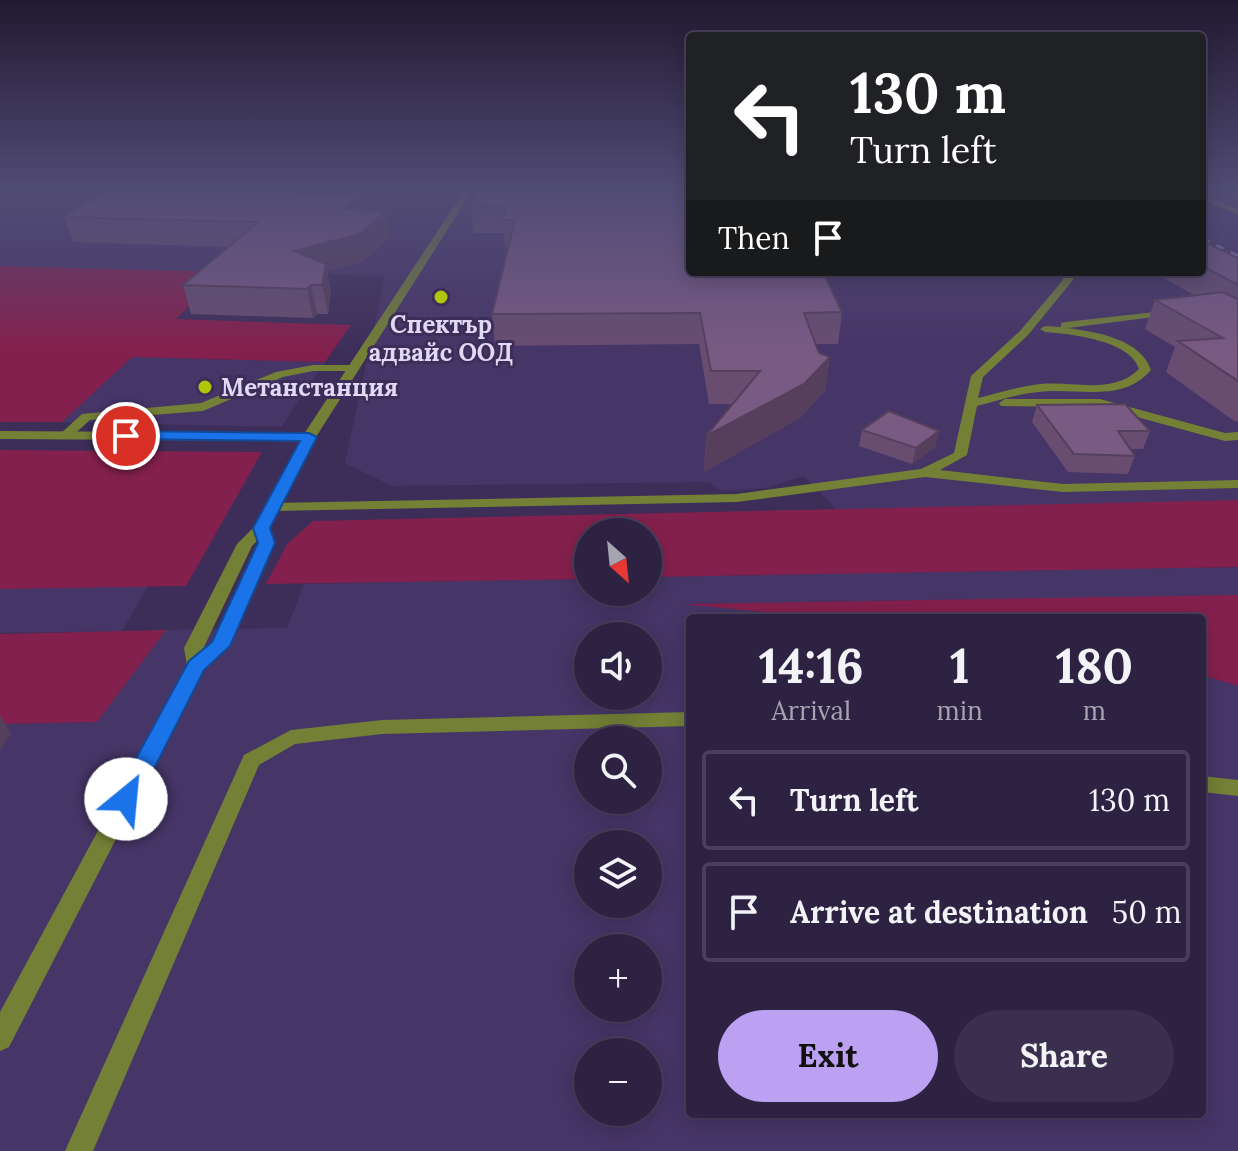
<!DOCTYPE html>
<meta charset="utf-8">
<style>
body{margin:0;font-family:Lora,serif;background:#3a2f4e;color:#f1f3f6;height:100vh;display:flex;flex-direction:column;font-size:30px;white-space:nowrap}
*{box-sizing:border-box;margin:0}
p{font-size:26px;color:#a7a4b2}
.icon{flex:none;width:44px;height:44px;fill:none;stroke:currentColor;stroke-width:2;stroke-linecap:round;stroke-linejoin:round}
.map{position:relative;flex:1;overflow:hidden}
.side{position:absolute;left:686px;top:614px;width:520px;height:504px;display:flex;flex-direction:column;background:#2e2243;border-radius:8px;box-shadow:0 4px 20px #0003,0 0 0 2px #493f5c}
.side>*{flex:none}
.top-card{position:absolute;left:686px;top:32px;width:520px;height:244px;border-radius:8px;box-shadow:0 4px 20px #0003,0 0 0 2px #493f5c;background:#202124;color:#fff;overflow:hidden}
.needle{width:52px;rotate:153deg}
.controls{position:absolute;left:574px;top:518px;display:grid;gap:16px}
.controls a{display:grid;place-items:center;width:88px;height:88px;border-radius:50%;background:#2e2243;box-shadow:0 4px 20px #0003,0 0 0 2px #493f5c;font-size:40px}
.pin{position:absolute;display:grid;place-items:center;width:68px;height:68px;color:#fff;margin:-34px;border:4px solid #fff;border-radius:50%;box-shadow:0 2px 8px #0007}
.me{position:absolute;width:88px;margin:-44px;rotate:28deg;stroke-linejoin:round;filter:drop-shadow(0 0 6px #0008)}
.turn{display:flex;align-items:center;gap:28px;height:168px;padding:0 32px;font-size:36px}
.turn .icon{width:104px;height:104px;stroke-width:2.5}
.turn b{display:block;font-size:56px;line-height:68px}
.then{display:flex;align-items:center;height:76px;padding:0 32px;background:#0003;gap:16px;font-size:30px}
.eta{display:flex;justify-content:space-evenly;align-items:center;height:136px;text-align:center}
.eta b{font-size:48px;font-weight:700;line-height:56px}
.action{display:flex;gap:16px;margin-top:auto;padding:16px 32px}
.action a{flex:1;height:92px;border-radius:48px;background:#bca0f2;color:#111;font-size:32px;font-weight:700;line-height:92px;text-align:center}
.action a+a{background:#3a2f4e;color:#f1f3f6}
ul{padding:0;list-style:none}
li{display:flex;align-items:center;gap:24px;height:100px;margin:0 16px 12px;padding:0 16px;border:4px solid #493f5c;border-radius:8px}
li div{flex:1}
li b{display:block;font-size:30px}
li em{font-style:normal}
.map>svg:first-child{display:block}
</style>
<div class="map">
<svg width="1238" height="1151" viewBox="0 0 1238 1151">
<rect width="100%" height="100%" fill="#3d2e59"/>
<path fill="#463567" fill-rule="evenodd" d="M0 191H690V272H1202V191H1238V500L837 510 804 476 765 488 721 491 709 482 392 486 345 463 385 276 0 266Z
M132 357 325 362 281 427 62 422Z
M1238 567V595L692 604 824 618H690V1114H1202V675L1238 686V1151H0V724L97 722 166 630 287 628 304 584 588 579V592H648V577ZM588 636H648V696H588ZM588 740H648V800H588ZM588 844H648V904H588ZM588 948H648V1008H588ZM588 1052H648V1112H588Z
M148 586 122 631 0 633V589Z"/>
<path fill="#84204d" d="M0 266 225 272 176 319 351 325 325 362 132 357 62 422H0Z
M0 450 262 452 186 586 0 589Z
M1238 500V567L648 577V532H588V579L266 584 287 544 313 521Z
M1238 595V686L1202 675V618H824L682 604Z
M166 630 97 722 0 724V634Z"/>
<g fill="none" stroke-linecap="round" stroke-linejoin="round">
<path fill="#738036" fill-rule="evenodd" d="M1202 195 1238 209V214L1202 200Z
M1064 272H1074L1073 280 1028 335 983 377 978 398C999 393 1020 386 1041 384 1074 381 1113 395 1139 369 1130 340 1071 334 1045 332L1040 329 1045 326 1061 327V323L1065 322 1173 310 1174 312 1169 315 1068 328C1096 332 1141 339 1151 370 1122 404 1077 387 1038 392 1017 394 997 401 977 406L967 455 940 470 1063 484 1238 480V488L1063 492 925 477 737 502 273 511 266 507 273 503 737 494 921 469 954 453 971 376 1020 331 1063 280Z
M313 365H354L360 368 354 371H313L283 377 203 411 90 420 70 438H60L59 435 82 414 201 403 276 372Z
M1005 399H1100L1225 433 1238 432V440L1225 441 1100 407 1001 406 999 403Z
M690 712V726L382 734 295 744 259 765 93 1151H65L244 755 291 730 382 720Z
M1202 776 1238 780V796L1202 792Z"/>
<path fill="#738036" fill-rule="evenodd" d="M0 431 309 433 316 437 268 528 275 543 229 646 203 670 9 1047 0 1051V1012L187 666 184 648 237 544 255 526 300 441 0 439ZM258 540 259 543 213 643 202 651 252 546Z"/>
<path fill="#738036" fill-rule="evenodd" d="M464 191H472L316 437 309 441 304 440 302 437Z"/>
<path stroke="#8a7fa2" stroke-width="3" stroke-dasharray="8 8" stroke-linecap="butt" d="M1202 238 1238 256"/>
</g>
<path fill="#684d71" d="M328 191 324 195 356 196 359 210 390 237 364 261 327 271 331 292 328 314H317L313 318 191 314 183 285 229 247 73 242 64 217Z
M480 191 842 312 838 344H816L819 353 830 357 825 391 800 418 704 472 706 436 733 404H709L699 344 495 346 492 314 508 247H505L504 233H473L471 206Z
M1228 191H1238V195Z
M1202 241 1238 258V421H1234L1166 372 1175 347 1145 329 1155 300 1194 295 1153 272H1202Z
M1037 405 1150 431 1143 449H1130L1135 456 1128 474 1068 472 1032 422Z
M862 430 939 431 935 447 912 464 859 446Z"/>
<path fill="#553f5c" d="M299 191H328L300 219 295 194Z
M356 196 360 220 343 209Z
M386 212 390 237 364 261 327 271 331 292 328 314 322 285 294 251Z
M311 285 317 314 313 318 307 289Z
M830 357 825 391 800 418 704 472 706 436Z
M939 431 935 447 912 464 916 448Z
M0 715 11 734 0 750Z"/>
<path fill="#795a83" stroke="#553f5c" stroke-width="2" d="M108 191H299L295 194 356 196 343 209 386 212 360 234 294 251 326 264 322 285H311L307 289 183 285 258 222 64 217Z
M480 191H690V272H823L842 312 804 313 819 353 830 357 804 384 706 436 760 371H711L700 313 492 314 515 220H503L505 207 471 206Z
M1202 241 1238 258V285L1202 266Z
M1223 292 1238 299V381L1178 341 1223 338 1155 300Z
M1125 404 1150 431H1118L1135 456 1074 454 1037 405Z
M889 411 939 431 916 448 862 430Z"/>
<linearGradient id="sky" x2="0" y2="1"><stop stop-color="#221931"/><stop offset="0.54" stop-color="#514c76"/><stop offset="1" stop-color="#514c76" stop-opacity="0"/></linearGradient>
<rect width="1238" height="352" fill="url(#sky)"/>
<path fill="#1a73e8" stroke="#114b97" stroke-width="2" d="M126 431 309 433 317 437 270 528 275 543 230 646 204 670 135 806 126 808 118 806 114 799 189 661 212 642 258 543 253 528 300 441 121 439 118 436Z"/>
<g fill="#aec508" stroke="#3d2e59" stroke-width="3">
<circle cx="441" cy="297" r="8"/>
<circle cx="205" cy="387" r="8"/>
</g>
<g text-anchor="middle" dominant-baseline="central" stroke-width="6" stroke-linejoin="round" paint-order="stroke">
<g font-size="24" font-weight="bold" fill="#e0d9f4" stroke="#3d2e59">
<text x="441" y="324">Спектър<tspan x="441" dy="28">адвайс ООД</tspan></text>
<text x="221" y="387" text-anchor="start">Метанстанция</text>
</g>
</g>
</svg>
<div class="controls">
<a><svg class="needle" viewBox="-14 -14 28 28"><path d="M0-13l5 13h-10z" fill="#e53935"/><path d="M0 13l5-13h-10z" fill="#a7a4b2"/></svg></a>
<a><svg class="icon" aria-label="sound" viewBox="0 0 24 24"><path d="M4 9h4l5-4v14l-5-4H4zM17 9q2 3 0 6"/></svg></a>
<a><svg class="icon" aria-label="search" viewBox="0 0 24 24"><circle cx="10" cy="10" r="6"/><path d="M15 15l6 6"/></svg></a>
<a><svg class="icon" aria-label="layers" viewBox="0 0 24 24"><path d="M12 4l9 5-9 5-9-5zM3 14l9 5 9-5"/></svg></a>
<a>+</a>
<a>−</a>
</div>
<div class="pin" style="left:126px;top:436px;background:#d93025"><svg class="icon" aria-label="arrive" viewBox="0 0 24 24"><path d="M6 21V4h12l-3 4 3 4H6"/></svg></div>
<svg class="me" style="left:126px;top:799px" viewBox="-20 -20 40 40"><circle r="19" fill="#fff"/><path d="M0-13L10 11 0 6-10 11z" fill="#1a73e8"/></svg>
<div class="top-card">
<div class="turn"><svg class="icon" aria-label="left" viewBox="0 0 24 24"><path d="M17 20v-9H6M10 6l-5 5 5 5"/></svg><div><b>130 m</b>Turn left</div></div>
<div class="then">Then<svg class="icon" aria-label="arrive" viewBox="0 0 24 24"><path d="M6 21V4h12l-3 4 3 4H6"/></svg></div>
</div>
<section class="side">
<div class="eta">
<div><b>14:16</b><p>Arrival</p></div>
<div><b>1</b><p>min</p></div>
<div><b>180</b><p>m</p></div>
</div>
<ul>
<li><svg class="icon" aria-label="left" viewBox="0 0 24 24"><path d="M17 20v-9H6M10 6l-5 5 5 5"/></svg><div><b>Turn left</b></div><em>130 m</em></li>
<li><svg class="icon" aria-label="arrive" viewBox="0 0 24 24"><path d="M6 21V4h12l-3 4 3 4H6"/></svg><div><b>Arrive at destination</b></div><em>50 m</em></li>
</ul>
<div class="action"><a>Exit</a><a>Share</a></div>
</section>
</div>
